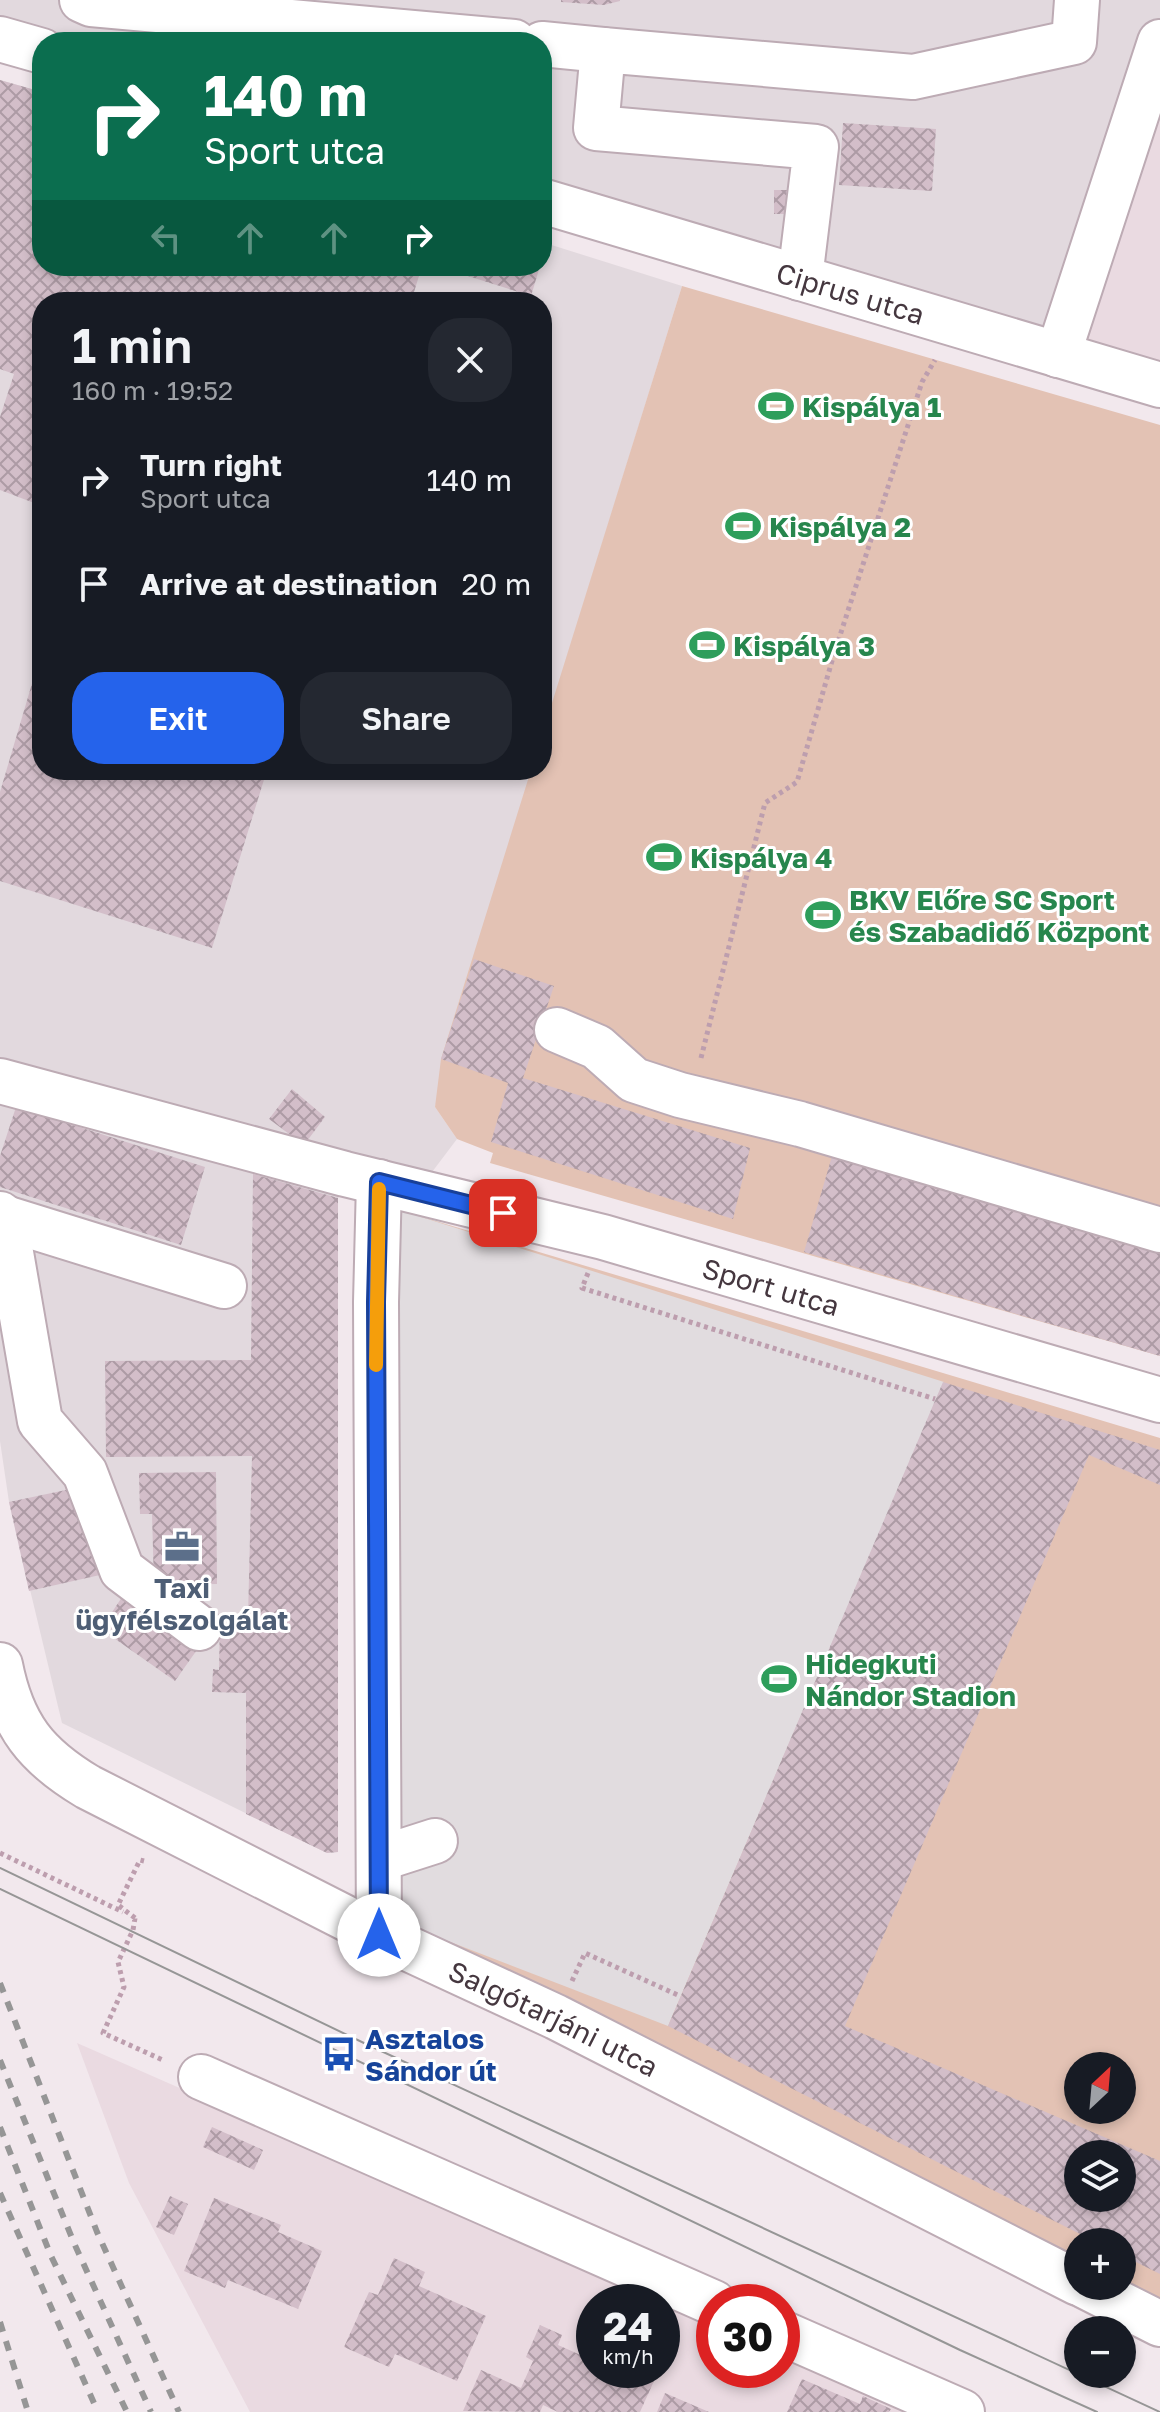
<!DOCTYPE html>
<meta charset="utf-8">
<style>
body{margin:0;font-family:"Golos Text",sans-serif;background:#242831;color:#f1f3f6;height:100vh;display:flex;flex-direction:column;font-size:30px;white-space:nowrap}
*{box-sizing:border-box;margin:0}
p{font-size:26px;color:#9ea1a6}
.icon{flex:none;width:44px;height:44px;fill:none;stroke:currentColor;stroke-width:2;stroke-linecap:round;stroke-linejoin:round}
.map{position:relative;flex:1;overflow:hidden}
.details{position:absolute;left:32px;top:292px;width:520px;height:488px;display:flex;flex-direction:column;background:#171b24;border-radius:32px;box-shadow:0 4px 12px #0003}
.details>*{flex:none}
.banner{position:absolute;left:32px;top:32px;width:520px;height:244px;border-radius:32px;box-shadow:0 4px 12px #0003;background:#0b6e4f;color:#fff;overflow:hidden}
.needle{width:52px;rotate:26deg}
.tools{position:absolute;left:1064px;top:2052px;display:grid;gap:16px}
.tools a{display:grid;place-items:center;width:72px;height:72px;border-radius:50%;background:#171b24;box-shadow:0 4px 12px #0003;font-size:40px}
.speed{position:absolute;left:576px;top:2284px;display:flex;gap:16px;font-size:40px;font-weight:700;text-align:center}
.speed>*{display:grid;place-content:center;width:104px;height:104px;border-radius:50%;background:#171b24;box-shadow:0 4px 12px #0003;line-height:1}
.speed small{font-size:20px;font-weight:400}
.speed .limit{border:12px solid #d22;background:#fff;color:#111}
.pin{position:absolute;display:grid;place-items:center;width:68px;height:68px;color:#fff;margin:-34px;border-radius:16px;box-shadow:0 4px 12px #0006}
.me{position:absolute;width:88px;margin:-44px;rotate:0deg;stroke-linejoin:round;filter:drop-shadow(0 0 6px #0008)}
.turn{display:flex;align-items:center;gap:28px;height:168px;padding:0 40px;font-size:36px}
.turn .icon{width:104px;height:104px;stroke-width:2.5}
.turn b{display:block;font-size:56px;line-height:68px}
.lanes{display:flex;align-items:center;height:76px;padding:0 40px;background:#0003;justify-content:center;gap:40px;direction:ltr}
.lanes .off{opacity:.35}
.round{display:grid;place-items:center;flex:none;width:84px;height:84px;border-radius:32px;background:#242831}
.overview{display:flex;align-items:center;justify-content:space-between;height:136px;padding:0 40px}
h1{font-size:48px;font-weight:600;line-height:60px}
.button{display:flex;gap:16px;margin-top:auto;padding:16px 40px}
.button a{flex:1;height:92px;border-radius:32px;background:#2563eb;color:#fff;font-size:32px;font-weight:600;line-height:92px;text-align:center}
.button a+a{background:#242831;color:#f1f3f6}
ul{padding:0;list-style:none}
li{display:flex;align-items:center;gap:24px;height:104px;padding:0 40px}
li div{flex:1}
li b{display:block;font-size:30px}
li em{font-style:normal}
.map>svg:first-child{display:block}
</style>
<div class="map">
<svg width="1160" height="2412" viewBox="0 0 1160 2412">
<defs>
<pattern id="building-cross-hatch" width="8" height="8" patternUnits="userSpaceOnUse" patternTransform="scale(2)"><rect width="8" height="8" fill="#d3bec9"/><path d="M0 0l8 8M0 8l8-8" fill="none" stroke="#ad9ba5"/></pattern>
</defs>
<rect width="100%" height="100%" fill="#f2e8ed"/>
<path fill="#eadae1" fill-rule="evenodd" d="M1160 42V385L1058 355Z
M77 2043 714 2322V2370H782V2352L918 2412H250L129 2183ZM594 2302H662V2370H594Z"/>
<path fill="#e2d9de" d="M0 0H1160V42L1058 355 542 201V42H42L0 39Z
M0 80 42 92V266H542V242L682 286 542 738V302H42V770H532L435 1107 457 1139 426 1180 345 1174 338 1198V1852L327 1853 62 1723 9 1502 0 1441Z"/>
<path fill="#e3c2b4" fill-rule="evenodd" d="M682 286 1160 425V1356L490 1163 493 1153 457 1139 435 1107 441 1059 531 770H542V735Z
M399 1210 1160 1438V2299L1122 2280V2242H1078V2258L396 1921ZM1078 2066H1122V2110H1078ZM1078 2154H1122V2198H1078Z"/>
<path fill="#e1dcdf" d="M399 1210 944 1382 668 2026 396 1921Z"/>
<path fill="url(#building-cross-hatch)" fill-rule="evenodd" d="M561 0H620V1L604 5 561 2Z
M0 80 42 92V266H422L411 302H42V506L0 490V417L14 374 0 369Z
M843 123 936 129 932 191 839 185Z
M774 190H796V214H774Z
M436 266H540L531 296Z
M41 653 42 770H267L212 948 0 881V792Z
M474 959 554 986 523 1078 750 1148 733 1219 491 1142 508 1083 441 1059Z
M292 1089 325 1117 304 1145 269 1119Z
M16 1107 205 1167 181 1245 0 1187V1156Z
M839 1132 1160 1225V1356L804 1252Z
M253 1174 338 1198V1852L327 1853 246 1814V1693L212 1692 213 1669 219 1670 220 1616 248 1617 252 1456 106 1457 105 1361 251 1360Z
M943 1382 1160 1450V1485L1089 1455 845 2026 1160 2161V2274L1122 2255V2242H1096L668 2026ZM1078 2154H1122V2198H1078Z
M216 1472 217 1584 154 1585 152 1514H140L139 1473Z
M80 1487 100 1575 29 1591 9 1502Z
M124 1594 199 1647 175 1681 101 1629Z
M212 2127 263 2150 254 2170 203 2147Z
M170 2196 188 2204 174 2235 156 2227Z
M214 2198 281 2225 278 2232 322 2251 298 2309 228 2280 225 2288 184 2271Z
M394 2258 425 2272 419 2286 486 2316 457 2381 395 2354 389 2367 344 2347 369 2292 378 2295Z
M540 2325 562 2335 558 2345 594 2361V2370L658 2372 640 2412H558L543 2405 540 2412 463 2411 481 2370 521 2388 533 2361 526 2357Z
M802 2379 860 2404 863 2396 891 2409 889 2412H787Z
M665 2393 709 2412H657Z"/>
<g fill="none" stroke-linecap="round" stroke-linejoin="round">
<g stroke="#bdabb4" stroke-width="48">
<g id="minor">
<path d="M82 0 91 4 514 42"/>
<path d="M0 39 42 51"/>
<path d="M542 44 603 50"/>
<path id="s1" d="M542 201 1160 385"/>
<path d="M800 278 816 147 596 128 603 50 913 77 1074 42 1077 0"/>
<path d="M1058 355 1160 42"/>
<path d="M557 1030 597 1047 634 1080 680 1095 800 1124 1160 1230"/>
<path id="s2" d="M0 1081 345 1174 603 1237 1160 1400"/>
<path d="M379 1182 376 1302 379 1935"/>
<path d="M0 1214 5 1218 40 1421 85 1473 122 1570 199 1628"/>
<path d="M5 1218 224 1286"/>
<path id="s3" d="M0 1665C12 1726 36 1756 88 1787L379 1935 556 2017 1078 2283"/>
<path d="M379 1859 435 1841"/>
<path d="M201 2077 714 2303"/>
<path d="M1085 2286 1160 2324"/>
<path d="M782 2333 962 2412"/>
</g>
</g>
<path stroke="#bd9eae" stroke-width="5" stroke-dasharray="4 4" stroke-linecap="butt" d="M701 1058 765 803 797 782 834 654 922 382 935 360
M588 1273 582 1288 935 1399
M0 1853 123 1912
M135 1918 133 1930 118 1962 124 1987 103 2033 165 2061
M135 1918 118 1905 140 1860 144 1861
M572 1981 585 1953 680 1996"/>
<use href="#minor" stroke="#fff" stroke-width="44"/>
<path stroke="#969696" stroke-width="2" d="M0 1868 366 2044 1160 2412
M0 1889 960 2350 1097 2412"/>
<path stroke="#969696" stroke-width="6" stroke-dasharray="10 10" stroke-linecap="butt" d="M0 1983 97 2232 179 2412
M0 2060 74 2243 151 2412
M0 2127 51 2256 127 2412
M0 2193 98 2412
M0 2322 28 2412"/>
</g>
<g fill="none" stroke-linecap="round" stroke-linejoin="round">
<g stroke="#184099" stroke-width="20">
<path id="route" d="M379 1935 376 1302 379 1182 503 1213"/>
</g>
<use href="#route" stroke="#2563eb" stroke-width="14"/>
<path stroke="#f59e0b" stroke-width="14" d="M376 1365 379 1189"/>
</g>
<defs>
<g id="stadium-bare" transform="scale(2.76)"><path d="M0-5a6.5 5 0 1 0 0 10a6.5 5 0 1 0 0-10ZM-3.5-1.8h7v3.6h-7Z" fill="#2e9e5b" stroke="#fff" stroke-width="2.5" paint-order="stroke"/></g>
<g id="office-bare" transform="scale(2.76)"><path d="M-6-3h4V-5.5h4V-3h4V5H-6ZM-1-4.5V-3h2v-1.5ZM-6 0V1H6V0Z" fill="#5c6f8a" stroke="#fff" stroke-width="2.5" paint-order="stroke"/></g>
<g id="bus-bare" transform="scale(2.76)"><path d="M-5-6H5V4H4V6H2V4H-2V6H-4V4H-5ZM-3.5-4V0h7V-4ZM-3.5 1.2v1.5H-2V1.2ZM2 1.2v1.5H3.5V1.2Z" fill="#1a4fb4" stroke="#fff" stroke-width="2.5" paint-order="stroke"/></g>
</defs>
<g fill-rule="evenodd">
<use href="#stadium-bare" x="776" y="406"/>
<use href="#stadium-bare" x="743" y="526"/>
<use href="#stadium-bare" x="707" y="645"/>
<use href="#stadium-bare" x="664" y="857"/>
<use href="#stadium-bare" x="823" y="915"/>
<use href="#office-bare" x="182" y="1547"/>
<use href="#stadium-bare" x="779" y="1679"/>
<use href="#bus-bare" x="339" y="2054"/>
</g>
<g text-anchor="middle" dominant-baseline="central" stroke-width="6" stroke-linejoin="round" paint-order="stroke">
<g font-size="28" fill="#45373f" stroke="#fff">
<text stroke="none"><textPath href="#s1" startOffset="322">Ciprus utca</textPath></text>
<text stroke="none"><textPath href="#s2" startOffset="798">Sport utca</textPath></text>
<text stroke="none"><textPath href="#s3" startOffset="676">Salgótarjáni utca</textPath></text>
</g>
<g font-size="28" font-weight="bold" fill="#27864d" stroke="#fff" text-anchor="start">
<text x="802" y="406">Kispálya 1</text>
<text x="769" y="526">Kispálya 2</text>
<text x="733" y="645">Kispálya 3</text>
<text x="690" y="857">Kispálya 4</text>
<text x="849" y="899">BKV Előre SC Sport<tspan x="849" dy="32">és Szabadidő Központ</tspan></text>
<text x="805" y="1663">Hidegkuti<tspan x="805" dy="32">Nándor Stadion</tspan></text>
</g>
<g font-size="28" font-weight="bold" fill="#4e5e75" stroke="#fff">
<text x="182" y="1587">Taxi<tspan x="182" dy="32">ügyfélszolgálat</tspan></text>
</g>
<g font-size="28" font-weight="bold" fill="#164399" stroke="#fff" text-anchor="start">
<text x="365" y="2038">Asztalos<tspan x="365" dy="32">Sándor út</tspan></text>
</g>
</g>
</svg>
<div class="tools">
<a><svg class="needle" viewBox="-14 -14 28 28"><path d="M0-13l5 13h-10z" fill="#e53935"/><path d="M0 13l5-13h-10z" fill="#9ea1a6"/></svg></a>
<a><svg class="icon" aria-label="layers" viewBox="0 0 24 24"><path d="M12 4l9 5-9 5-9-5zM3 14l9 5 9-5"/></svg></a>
<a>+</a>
<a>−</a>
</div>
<div class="speed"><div>24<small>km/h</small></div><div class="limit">30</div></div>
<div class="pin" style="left:503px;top:1213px;background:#d93025"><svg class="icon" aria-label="arrive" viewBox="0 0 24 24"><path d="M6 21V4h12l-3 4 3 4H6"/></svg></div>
<svg class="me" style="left:379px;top:1935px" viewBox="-20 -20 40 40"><circle r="19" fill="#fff"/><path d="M0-13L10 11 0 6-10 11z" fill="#2563eb"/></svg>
<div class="banner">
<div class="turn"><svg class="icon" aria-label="right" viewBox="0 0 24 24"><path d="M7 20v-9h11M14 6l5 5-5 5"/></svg><div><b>140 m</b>Sport utca</div></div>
<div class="lanes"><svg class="icon off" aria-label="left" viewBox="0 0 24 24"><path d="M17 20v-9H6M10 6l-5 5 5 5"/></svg><svg class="icon off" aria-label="ahead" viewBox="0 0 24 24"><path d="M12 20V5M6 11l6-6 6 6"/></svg><svg class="icon off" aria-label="ahead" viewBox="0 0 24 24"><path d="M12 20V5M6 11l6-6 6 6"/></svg><svg class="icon" aria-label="right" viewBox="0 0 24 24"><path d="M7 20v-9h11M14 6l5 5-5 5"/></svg></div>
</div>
<section class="details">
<div class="overview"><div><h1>1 min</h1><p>160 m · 19:52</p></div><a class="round"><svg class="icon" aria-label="close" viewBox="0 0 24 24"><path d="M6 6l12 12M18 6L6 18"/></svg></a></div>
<ul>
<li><svg class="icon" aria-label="right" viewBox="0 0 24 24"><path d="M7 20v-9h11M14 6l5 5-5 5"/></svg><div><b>Turn right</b><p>Sport utca</p></div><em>140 m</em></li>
<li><svg class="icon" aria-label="arrive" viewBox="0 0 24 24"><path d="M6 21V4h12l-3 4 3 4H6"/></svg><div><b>Arrive at destination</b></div><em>20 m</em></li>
</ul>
<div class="button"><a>Exit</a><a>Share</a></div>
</section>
</div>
